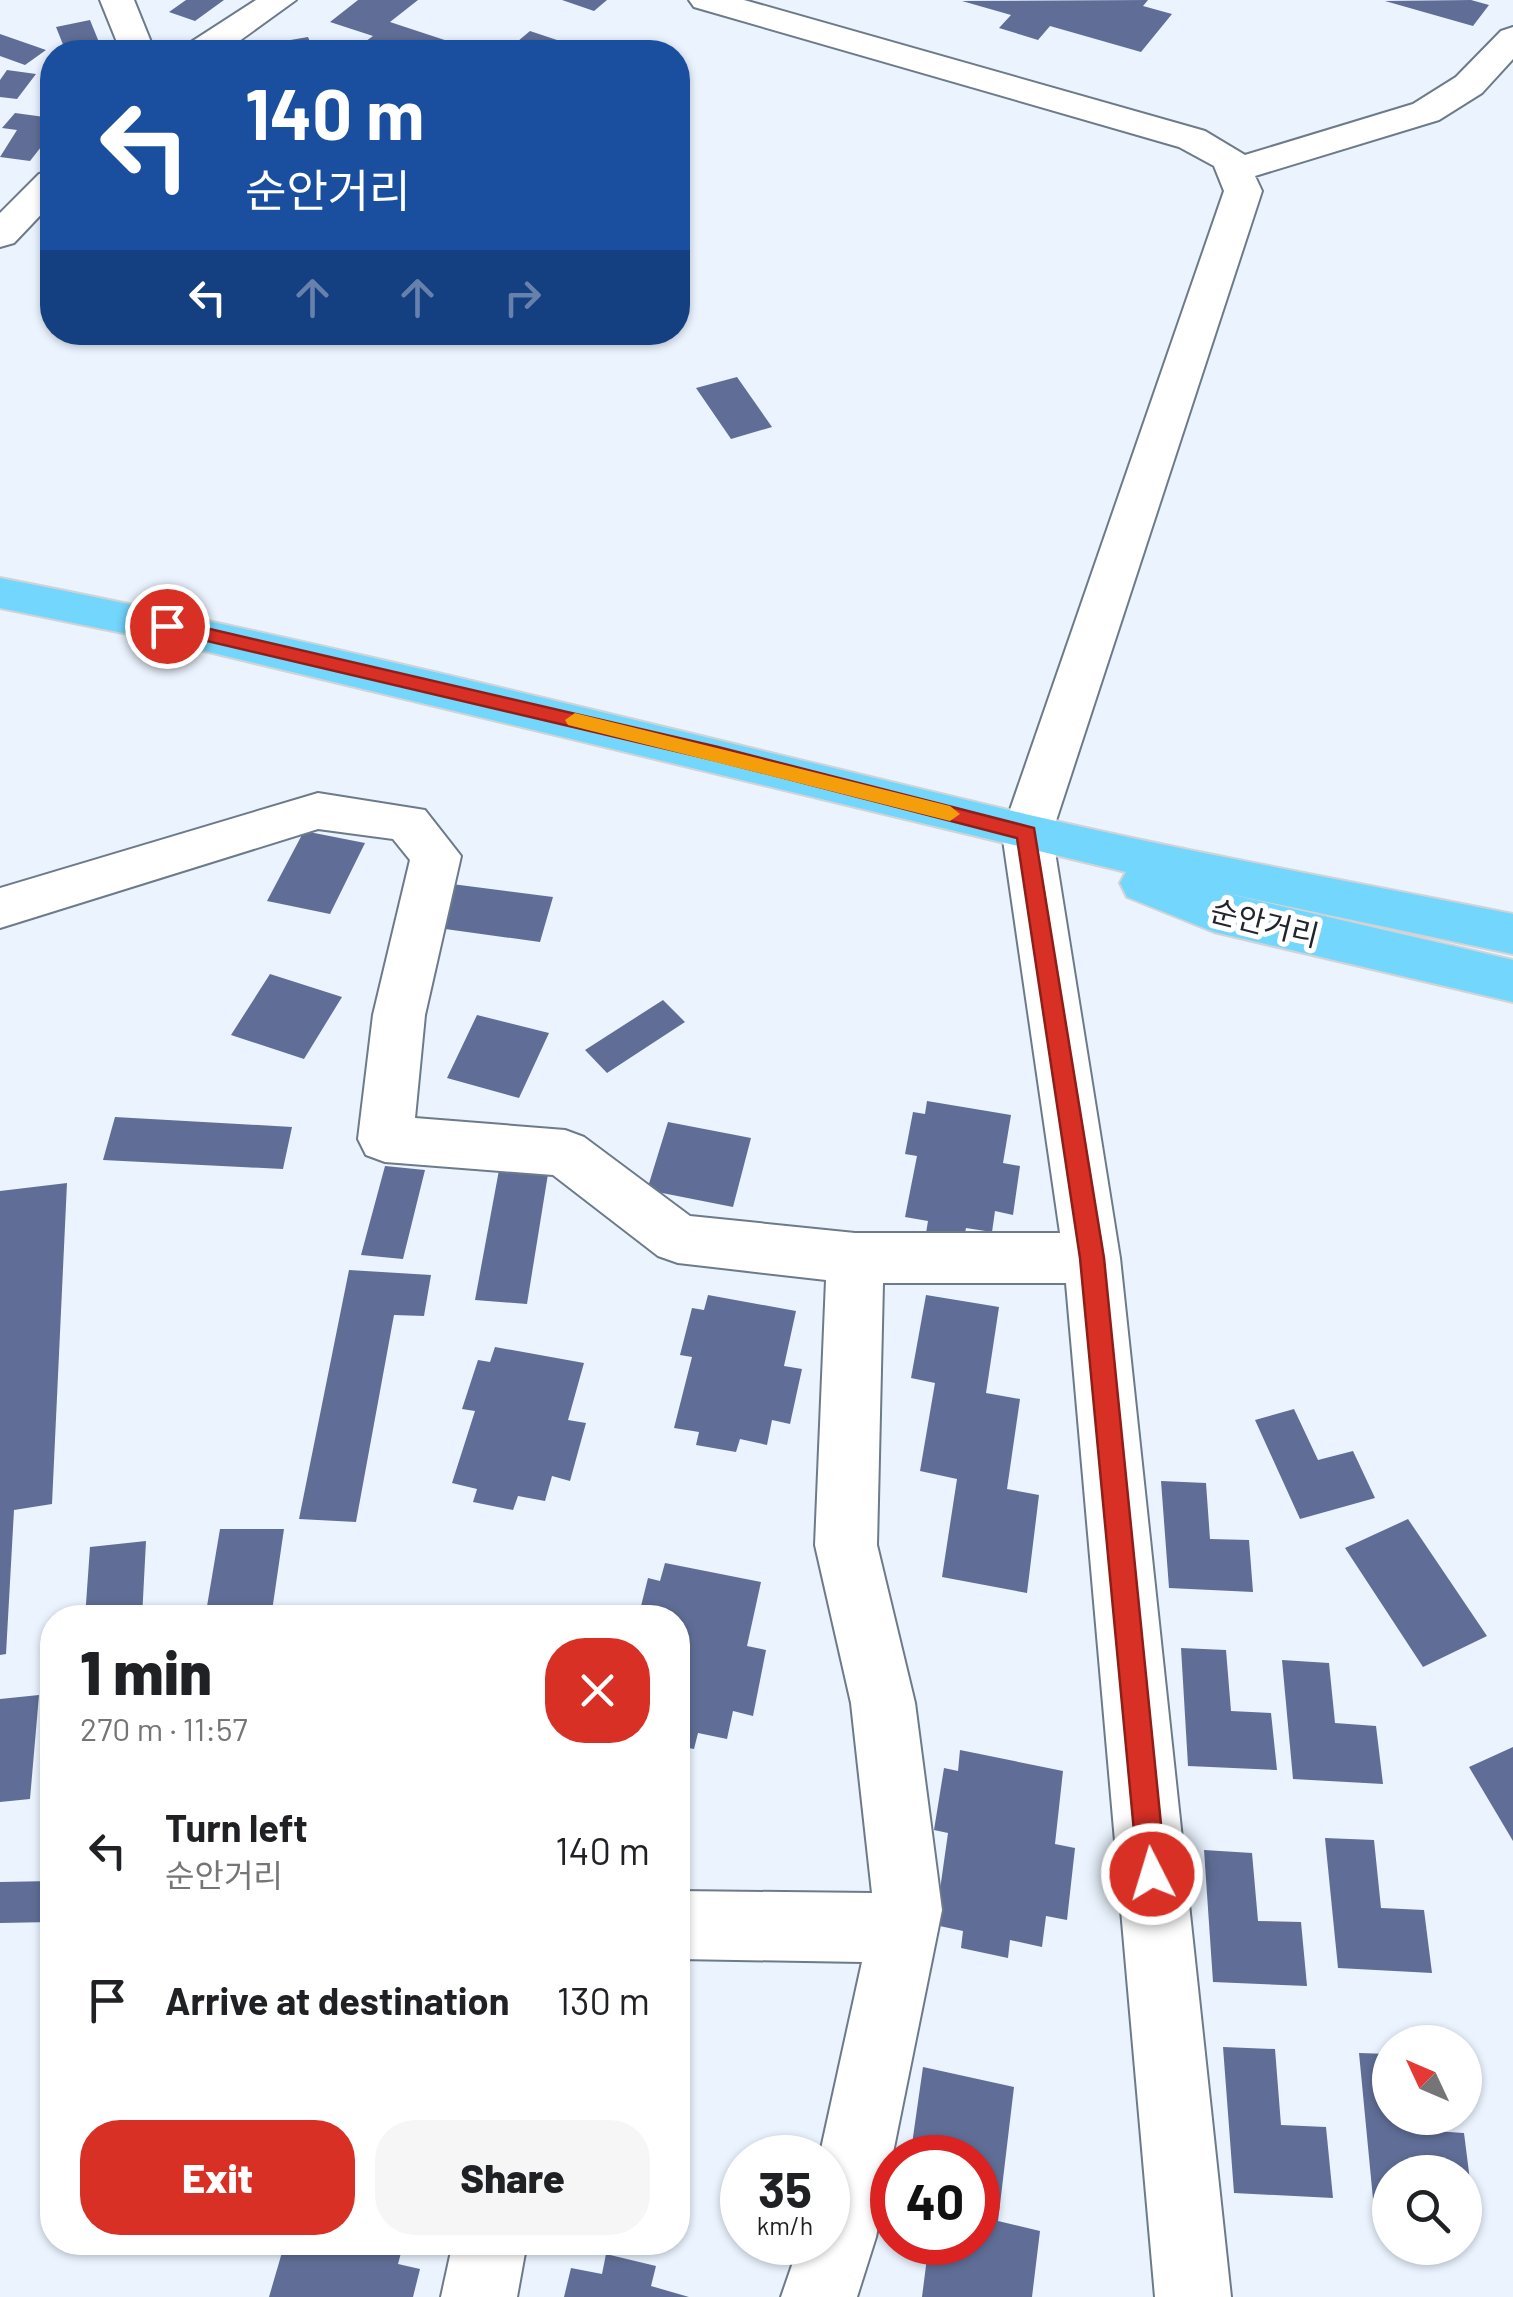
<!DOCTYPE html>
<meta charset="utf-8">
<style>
body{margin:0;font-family:Barlow,"Noto Sans KR",sans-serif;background:#f6f6f6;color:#202124;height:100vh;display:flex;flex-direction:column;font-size:38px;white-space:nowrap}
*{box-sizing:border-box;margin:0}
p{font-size:32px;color:#757577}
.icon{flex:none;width:55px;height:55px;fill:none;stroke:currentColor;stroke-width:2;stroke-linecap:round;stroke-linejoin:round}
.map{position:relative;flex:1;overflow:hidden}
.drawer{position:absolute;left:40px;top:1605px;width:650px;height:650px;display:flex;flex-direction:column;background:#fff;border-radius:40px;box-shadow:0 2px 8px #0004}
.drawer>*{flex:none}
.hud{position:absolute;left:40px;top:40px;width:650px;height:305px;border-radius:40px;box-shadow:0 2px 8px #0004;background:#1a4fa0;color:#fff;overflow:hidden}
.needle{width:65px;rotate:314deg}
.tools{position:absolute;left:1372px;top:2025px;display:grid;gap:20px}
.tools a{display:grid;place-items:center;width:110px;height:110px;border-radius:50%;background:#fff;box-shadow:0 2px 8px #0004;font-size:50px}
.speed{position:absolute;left:720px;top:2135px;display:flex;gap:20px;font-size:50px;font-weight:700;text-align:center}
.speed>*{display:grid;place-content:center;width:130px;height:130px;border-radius:50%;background:#fff;box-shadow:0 2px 8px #0004;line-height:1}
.speed small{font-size:25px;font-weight:400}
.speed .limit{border:15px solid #d22;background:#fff;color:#111}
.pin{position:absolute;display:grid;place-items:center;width:85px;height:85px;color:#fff;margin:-42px;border:5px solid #fff;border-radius:50%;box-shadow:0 2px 10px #0007}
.me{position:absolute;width:110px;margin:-55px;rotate:355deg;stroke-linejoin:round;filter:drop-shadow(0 0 8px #0008)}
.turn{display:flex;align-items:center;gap:35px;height:210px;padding:0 40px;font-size:45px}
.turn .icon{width:130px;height:130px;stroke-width:2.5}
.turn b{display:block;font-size:70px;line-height:85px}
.lanes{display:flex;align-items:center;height:95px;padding:0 40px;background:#0003;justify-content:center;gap:50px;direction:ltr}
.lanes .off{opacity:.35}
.round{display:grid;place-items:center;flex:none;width:105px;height:105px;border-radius:40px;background:#f6f6f6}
.overview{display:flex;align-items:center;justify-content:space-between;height:170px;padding:0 40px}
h1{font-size:60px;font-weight:800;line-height:75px}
.cta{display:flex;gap:20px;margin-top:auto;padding:20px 40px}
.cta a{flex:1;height:115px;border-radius:40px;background:#d93025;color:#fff;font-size:40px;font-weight:800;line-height:115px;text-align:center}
.cta a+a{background:#f6f6f6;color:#202124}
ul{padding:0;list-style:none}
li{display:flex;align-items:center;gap:30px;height:150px;padding:0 40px}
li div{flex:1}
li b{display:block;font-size:38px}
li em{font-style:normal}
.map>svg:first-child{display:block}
</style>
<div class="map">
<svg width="1513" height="2297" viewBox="0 0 1513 2297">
<rect width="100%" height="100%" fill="#eaf3fe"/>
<path fill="#606e97" d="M186 0H224L195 21 169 12Z
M358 0H418L390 22 481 52H351L373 36 330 22Z
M562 0H607L594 11Z
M1148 0 1143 6 1172 14 1141 52 1050 26 1038 40 999 28 1011 15 962 1Z
M1471 0 1489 5 1473 26 1385 1Z
M90 20 103 52H66L56 27Z
M530 31 563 42 550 52H505Z
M0 34 46 50 25 65 0 56Z
M308 37 314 51 240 52 238 49Z
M7 70 36 74 17 99 0 97V80Z
M15 113 52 118V133L30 161 0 157 17 130 2 128Z
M737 377 772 427 731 439 696 388Z
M304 831 365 843 330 914 267 901Z
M452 884 553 897 540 942 438 928Z
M270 974 342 997 304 1059 231 1035Z
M663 1000 685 1022 607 1073 585 1050Z
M477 1015 549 1033 519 1098 447 1078Z
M927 1101 1011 1115 1003 1163 1020 1166 1013 1215 995 1211 992 1232 966 1228 964 1239 926 1233 928 1221 905 1217 917 1156 905 1154 913 1112 925 1114Z
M115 1117 292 1127 283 1169 103 1160Z
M668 1122 751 1138 733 1207 647 1190Z
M385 1166 425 1170 403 1259 361 1255Z
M499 1170 548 1174 527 1304 475 1300Z
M67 1183 52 1504 14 1510 6 1654 0 1655V1191Z
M349 1270 431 1275 424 1316 394 1315 356 1522 299 1519Z
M708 1295 796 1311 784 1366 802 1369 790 1424 772 1420 767 1445 740 1439 736 1452 696 1445 699 1432 674 1428 692 1357 680 1355 692 1308 704 1310Z
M926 1295 999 1307 986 1393 1020 1399 1007 1489 1039 1495 1027 1593 942 1577 957 1479 920 1471 935 1383 911 1378Z
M495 1347 584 1363 568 1420 586 1423 570 1481 552 1476 545 1501 518 1496 513 1510 473 1502 477 1489 452 1483 475 1411 462 1409 478 1360 490 1362Z
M1294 1409 1318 1460 1353 1451 1375 1498 1300 1519 1255 1420Z
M1161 1481 1206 1483 1210 1539 1249 1540 1253 1592 1169 1588Z
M1408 1519 1487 1636 1423 1667 1345 1548Z
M220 1529H284L271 1618H205Z
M146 1541 142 1618H85L90 1547Z
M665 1563 761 1582 747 1646 766 1650 753 1716 733 1711 727 1739 698 1733 694 1749 678 1746V1618H638L648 1578 660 1581Z
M1181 1648 1226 1650 1231 1711 1271 1713 1277 1770 1188 1766Z
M1282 1660 1329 1663 1335 1723 1376 1726 1383 1784 1293 1779Z
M39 1695 30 1799 0 1802V1699Z
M1513 1747V1841L1469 1767Z
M960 1750 1063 1771 1055 1844 1075 1848 1067 1920 1046 1916 1042 1947 1010 1940 1008 1958 961 1948 963 1931 935 1925 948 1833 934 1830 944 1768 958 1771Z
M1325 1838 1374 1840 1381 1908 1424 1910 1432 1973 1338 1968Z
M1204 1850 1252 1853 1258 1921 1301 1922 1307 1986 1213 1982Z
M52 1881V1922L0 1923V1882Z
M1223 2047 1275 2049 1281 2125 1326 2127 1333 2198 1234 2193Z
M1359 2053 1390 2054V2118H1418L1419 2130 1464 2133 1473 2204H1465V2172H1390V2200L1373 2199Z
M923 2067 1014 2087 998 2221 1040 2231 1032 2297H922L929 2242H978V2158H910Z
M285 2242H404L398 2264 420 2269 413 2297H269Z
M606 2254 656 2266 651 2286 689 2297H564L571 2268 602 2274Z"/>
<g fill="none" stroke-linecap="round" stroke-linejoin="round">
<g stroke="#6d7a89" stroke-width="4">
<path id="minor" d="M100 0H134L155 52H121Z
M256 0H296L224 52H184L188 44Z
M689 0H744L1205 131 1245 155 1413 104 1456 77 1501 31 1513 27V59L1482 93 1439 120 1255 176 1262 191 1052 833 1120 1258 1231 2297H1155L1066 1283H883L877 1545 915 1703 942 1910 876 2237 857 2297H781L800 2242H828V2158H819L862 1962 678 1959V1891L872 1893 851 1703 815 1545 826 1280 678 1263 658 1256 553 1175 385 1162 366 1155 358 1139 373 1015 410 860 393 839 318 829 0 928V888L318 793 425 810 461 856 425 1015 415 1118 565 1130 584 1137 690 1216 855 1233H1060L1002 833 1224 191 1214 166 1179 147 694 7Z
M52 171V203L14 243 0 247V213L39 174Z
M453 2242H527L517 2297H441Z"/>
</g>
<g stroke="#d2d3d5" stroke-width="4">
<path id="major" d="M0 578C344 645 683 733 1025 814 1186 852 1350 881 1513 914V954L1216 891 1513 960V1002L1214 932 1127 897 1120 883 1126 872 167 642 0 608Z"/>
</g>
<use href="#minor" fill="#fff" fill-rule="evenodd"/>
<use href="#major" fill="#73d6fd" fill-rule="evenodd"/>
</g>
<path fill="#d93025" stroke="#8d1f18" stroke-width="2.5" d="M167 619 718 747 1034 828 1104 1258 1166 1874 1162 1884 1152 1888 1142 1884 1138 1874 1080 1258 1017 838 718 761 160 630 157 626Z"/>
<path fill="#f59e0b" d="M575 713 950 806 960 814 950 821 568 725 565 720Z"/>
<g text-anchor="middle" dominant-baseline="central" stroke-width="10" stroke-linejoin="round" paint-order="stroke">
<g font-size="30" fill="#20252c" stroke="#fff">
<text transform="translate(1265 922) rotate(14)">순안거리</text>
</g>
</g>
</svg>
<div class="tools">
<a><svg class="needle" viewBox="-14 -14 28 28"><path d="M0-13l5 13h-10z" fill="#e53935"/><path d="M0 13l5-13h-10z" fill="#757577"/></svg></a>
<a><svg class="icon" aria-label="search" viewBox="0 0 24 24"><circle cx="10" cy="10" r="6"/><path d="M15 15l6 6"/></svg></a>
</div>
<div class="speed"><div>35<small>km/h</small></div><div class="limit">40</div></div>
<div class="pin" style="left:167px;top:626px;background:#d93025"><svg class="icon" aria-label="arrive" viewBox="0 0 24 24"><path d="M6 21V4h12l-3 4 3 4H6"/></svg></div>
<svg class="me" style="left:1152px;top:1874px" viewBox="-20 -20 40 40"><circle r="17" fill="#d93025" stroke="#fff" stroke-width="3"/><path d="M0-11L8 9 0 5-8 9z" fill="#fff"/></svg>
<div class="hud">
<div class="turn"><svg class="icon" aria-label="left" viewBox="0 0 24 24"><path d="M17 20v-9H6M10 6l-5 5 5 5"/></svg><div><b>140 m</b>순안거리</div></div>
<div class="lanes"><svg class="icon" aria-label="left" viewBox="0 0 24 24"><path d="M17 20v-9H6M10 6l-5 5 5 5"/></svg><svg class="icon off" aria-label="ahead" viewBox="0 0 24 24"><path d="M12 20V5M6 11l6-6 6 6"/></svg><svg class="icon off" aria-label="ahead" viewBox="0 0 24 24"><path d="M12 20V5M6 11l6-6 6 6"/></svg><svg class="icon off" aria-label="right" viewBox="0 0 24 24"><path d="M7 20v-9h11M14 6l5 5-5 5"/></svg></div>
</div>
<section class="drawer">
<div class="overview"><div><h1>1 min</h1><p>270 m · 11:57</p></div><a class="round" style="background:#d93025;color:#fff"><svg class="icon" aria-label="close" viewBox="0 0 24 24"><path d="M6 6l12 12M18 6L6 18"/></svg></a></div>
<ul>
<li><svg class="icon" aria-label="left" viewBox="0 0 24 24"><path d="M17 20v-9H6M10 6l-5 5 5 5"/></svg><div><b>Turn left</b><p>순안거리</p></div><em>140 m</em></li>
<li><svg class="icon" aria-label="arrive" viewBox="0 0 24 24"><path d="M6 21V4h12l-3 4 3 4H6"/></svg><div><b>Arrive at destination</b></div><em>130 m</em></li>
</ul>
<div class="cta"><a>Exit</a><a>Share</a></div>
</section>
</div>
